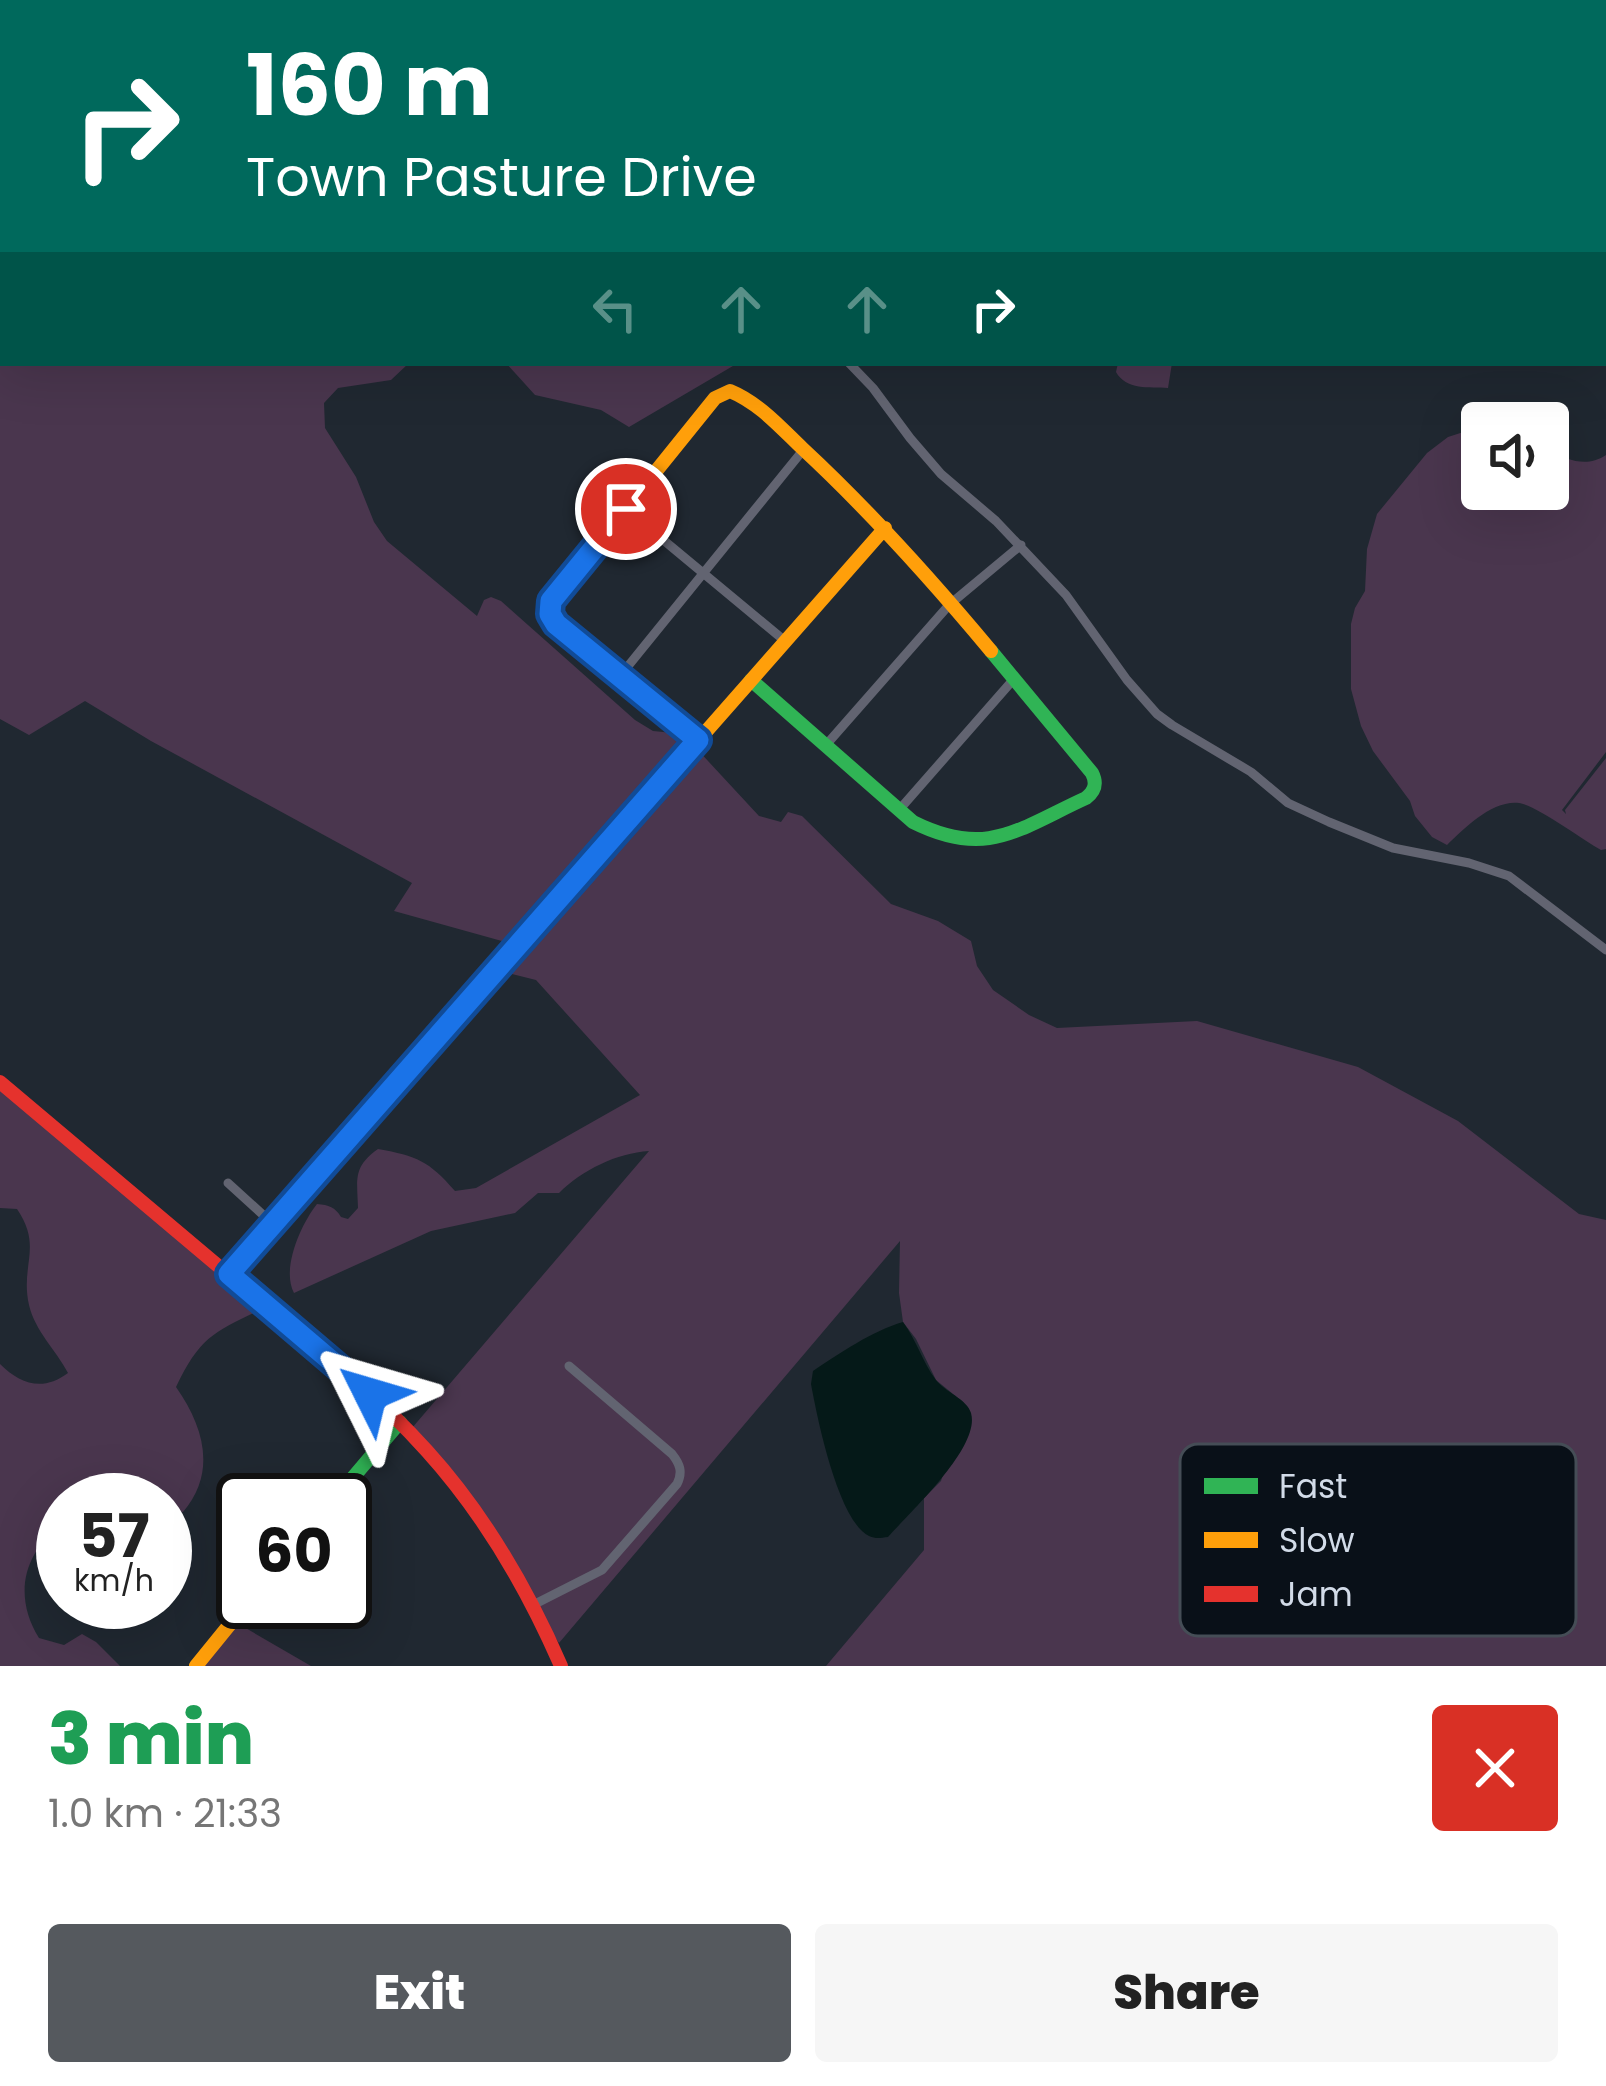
<!DOCTYPE html>
<meta charset="utf-8">
<style>
body{margin:0;font-family:Poppins,sans-serif;background:#f6f6f6;color:#222;height:100vh;display:flex;flex-direction:column;font-size:45px;white-space:nowrap}
*{box-sizing:border-box;margin:0}
p{font-size:39px;color:#767676}
.icon{flex:none;width:66px;height:66px;fill:none;stroke:currentColor;stroke-width:2;stroke-linecap:round;stroke-linejoin:round}
.map{position:relative;height:1666px;overflow:hidden}
.sheet{display:flex;flex-direction:column;background:#fff;flex:1}
.sheet>*{flex:none}
.hud{position:absolute;left:0px;top:0px;width:1608px;height:366px;box-shadow:0 12px 48px #0002;background:#00695c;color:#fff;overflow:hidden}
.tools{position:absolute;left:1461px;top:402px;display:grid;gap:24px}
.tools a{display:grid;place-items:center;width:108px;height:108px;border-radius:12px;background:#fff;box-shadow:0 12px 48px #0002;font-size:60px}
.speed{position:absolute;left:36px;top:1473px;display:flex;gap:24px;font-size:60px;font-weight:700;text-align:center}
.speed>*{display:grid;place-content:center;width:156px;height:156px;border-radius:50%;background:#fff;box-shadow:0 12px 48px #0002;line-height:1}
.speed small{font-size:30px;font-weight:400}
.speed .limit{border:6px solid #111;border-radius:18px;background:#fff;color:#111}
.pin{position:absolute;display:grid;place-items:center;width:102px;height:102px;color:#fff;margin:-51px;border:6px solid #fff;border-radius:50%;box-shadow:0 3px 12px #0007}
.me{position:absolute;width:132px;margin:-66px;rotate:310deg;stroke-linejoin:round;filter:drop-shadow(0 0 9px #0008)}
.turn{display:flex;align-items:center;gap:42px;height:252px;padding:0 48px;font-size:54px}
.turn .icon{width:156px;height:156px;stroke-width:2.5}
.turn b{display:block;font-size:84px;line-height:102px}
.lanes{display:flex;align-items:center;height:114px;padding:0 48px;background:#0003;justify-content:center;gap:60px;direction:ltr}
.lanes .off{opacity:.35}
.round{display:grid;place-items:center;flex:none;width:126px;height:126px;border-radius:12px;background:#f6f6f6}
.head{display:flex;align-items:center;justify-content:space-between;height:204px;padding:0 48px}
h1{font-size:72px;font-weight:800;line-height:90px;color:#1e9e55}
.cta{display:flex;gap:24px;margin-top:auto;padding:24px 48px}
.cta a{flex:1;height:138px;border-radius:12px;background:#55595e;color:#fff;font-size:48px;font-weight:800;line-height:138px;text-align:center}
.cta a+a{background:#f6f6f6;color:#222}
.map>svg:first-child{display:block}
</style>
<div class="map">
<svg width="1606" height="1666" viewBox="0 0 1606 1666">
<rect width="100%" height="100%" fill="#202831"/>
<path fill="#4a364e" d="M0 0H790L788 3H3V363H409L391 380 338 388 324 403 325 428 356 477 374 522 387 541 477 616 484 600 491 597 501 601 635 720 653 731 683 734 759 816 781 822 788 812 802 816 891 904 938 921 971 941 977 966 993 990 1029 1015 1057 1028 1197 1021 1358 1067 1458 1121 1579 1214 1606 1220V1666H826L924 1550V1498L941 1481 964 1403 936 1380 916 1339 903 1322 899 1293 900 1241 559 1643 412 1428 649 1151C617 1153 582 1170 559 1193H538L515 1213 431 1231 294 1293C281 1269 301 1224 317 1204 329 1205 335 1207 341 1217L348 1219 358 1208C357 1178 353 1167 378 1149 417 1156 429 1161 455 1191L476 1188 640 1095 536 980 504 972 500 964 509 943 394 911 412 883 151 741 85 701 29 735 0 719Z
M506 363H738L629 427 601 410 535 395Z
M1118 363H1172L1168 388C1149 387 1126 390 1116 372Z
M1482 426V489H1548V451C1569 460 1586 468 1606 455V752L1562 810 1566 814 1565 810 1606 758V849L1601 850C1583 840 1536 805 1519 803 1492 800 1465 828 1447 845L1432 837 1415 816 1410 801 1373 751 1361 726 1351 689V624L1355 608 1365 591 1367 549 1377 514 1427 453 1448 437Z
M0 1088 262 1309C214 1332 200 1337 176 1387 204 1427 217 1472 183 1512L165 1510V1500H63V1524C23 1552 13 1596 39 1638L64 1645 82 1634 96 1642 120 1666H0V1364C20 1384 43 1392 68 1373 56 1350 35 1331 29 1305 20 1265 43 1247 17 1209L0 1208Z
M237 1623 311 1666H201Z"/>
<path fill="#051918" d="M903 1322C917 1341 923 1363 936 1380 945 1392 967 1399 971 1413 981 1447 909 1513 888 1537 880 1538 876 1539 869 1536 838 1521 817 1417 811 1384L813 1371C840 1353 872 1331 903 1322Z"/>
<g fill="none" stroke-linecap="round" stroke-linejoin="round">
<path stroke="#626471" stroke-width="9" d="M431 0 435 3
M1578 0 1582 3
M955 3 958 0
M1415 3 1418 0
M1605 22 1606 23
M1605 178 1606 179
M849 363 873 388 910 438 941 474 996 521 1066 595 1127 680 1157 714 1172 725 1251 772 1288 803 1329 822 1393 848 1469 863 1509 876 1606 950
M626 509 785 641
M620 676 804 449
M826 745 949 605 1021 545
M899 810 1013 680
M228 1183 273 1224
M533 1605 602 1570 677 1484C683 1472 680 1464 672 1454L569 1366"/>
<path stroke="#30b455" stroke-width="14" d="M751 680 913 822C987 859 1018 829 1086 798 1095 791 1097 783 1092 773L991 651
M334 1500 400 1422"/>
<path stroke="#ff9f0a" stroke-width="14" d="M699 740 556 624 549 609 553 599 715 398 730 391C759 403 780 427 802 448 870 511 931 579 991 651
M550 909 885 528
M196 1666 248 1602"/>
<path stroke="#e5322d" stroke-width="14" d="M0 1082C74 1144 148 1207 223 1270 293 1328 366 1383 427 1451 484 1514 527 1588 561 1666
M229 1274 550 909"/>
</g>
<g fill="none" stroke-linecap="round" stroke-linejoin="round">
<g stroke="#114b97" stroke-width="30">
<path id="route" d="M370 1394 229 1274 698 740 556 624 550 614 551 601 626 509"/>
</g>
<use href="#route" stroke="#1a73e8" stroke-width="21"/>
</g>
<rect x="1180" y="1444" width="396" height="192" rx="18" fill="#091018" stroke="#454d56" stroke-width="3"/>
<rect x="1204" y="1478" width="54" height="16" fill="#30b455"/>
<rect x="1204" y="1532" width="54" height="16" fill="#ff9f0a"/>
<rect x="1204" y="1586" width="54" height="16" fill="#e5322d"/>
<g font-size="33" fill="#d2dbe8">
<text x="1279" y="1498">Fast</text>
<text x="1279" y="1552">Slow</text>
<text x="1279" y="1606">Jam</text>
</g>
</svg>
<div class="tools">
<a><svg class="icon" aria-label="sound" viewBox="0 0 24 24"><path d="M4 9h4l5-4v14l-5-4H4zM17 9q2 3 0 6"/></svg></a>
</div>
<div class="speed"><div>57<small>km/h</small></div><div class="limit">60</div></div>
<div class="pin" style="left:626px;top:509px;background:#d93025"><svg class="icon" aria-label="arrive" viewBox="0 0 24 24"><path d="M6 21V4h12l-3 4 3 4H6"/></svg></div>
<svg class="me" style="left:370px;top:1394px" viewBox="-20 -20 40 40"><path d="M0-17L14 15 0 8-14 15z" fill="#1a73e8" stroke="#fff" stroke-width="4"/></svg>
<div class="hud">
<div class="turn"><svg class="icon" aria-label="right" viewBox="0 0 24 24"><path d="M7 20v-9h11M14 6l5 5-5 5"/></svg><div><b>160 m</b>Town Pasture Drive</div></div>
<div class="lanes"><svg class="icon off" aria-label="left" viewBox="0 0 24 24"><path d="M17 20v-9H6M10 6l-5 5 5 5"/></svg><svg class="icon off" aria-label="ahead" viewBox="0 0 24 24"><path d="M12 20V5M6 11l6-6 6 6"/></svg><svg class="icon off" aria-label="ahead" viewBox="0 0 24 24"><path d="M12 20V5M6 11l6-6 6 6"/></svg><svg class="icon" aria-label="right" viewBox="0 0 24 24"><path d="M7 20v-9h11M14 6l5 5-5 5"/></svg></div>
</div>
</div>
<section class="sheet">
<div class="head"><div><h1>3 min</h1><p>1.0 km · 21:33</p></div><a class="round" style="background:#d93025;color:#fff"><svg class="icon" aria-label="close" viewBox="0 0 24 24"><path d="M6 6l12 12M18 6L6 18"/></svg></a></div>
<div class="cta"><a>Exit</a><a>Share</a></div>
</section>
